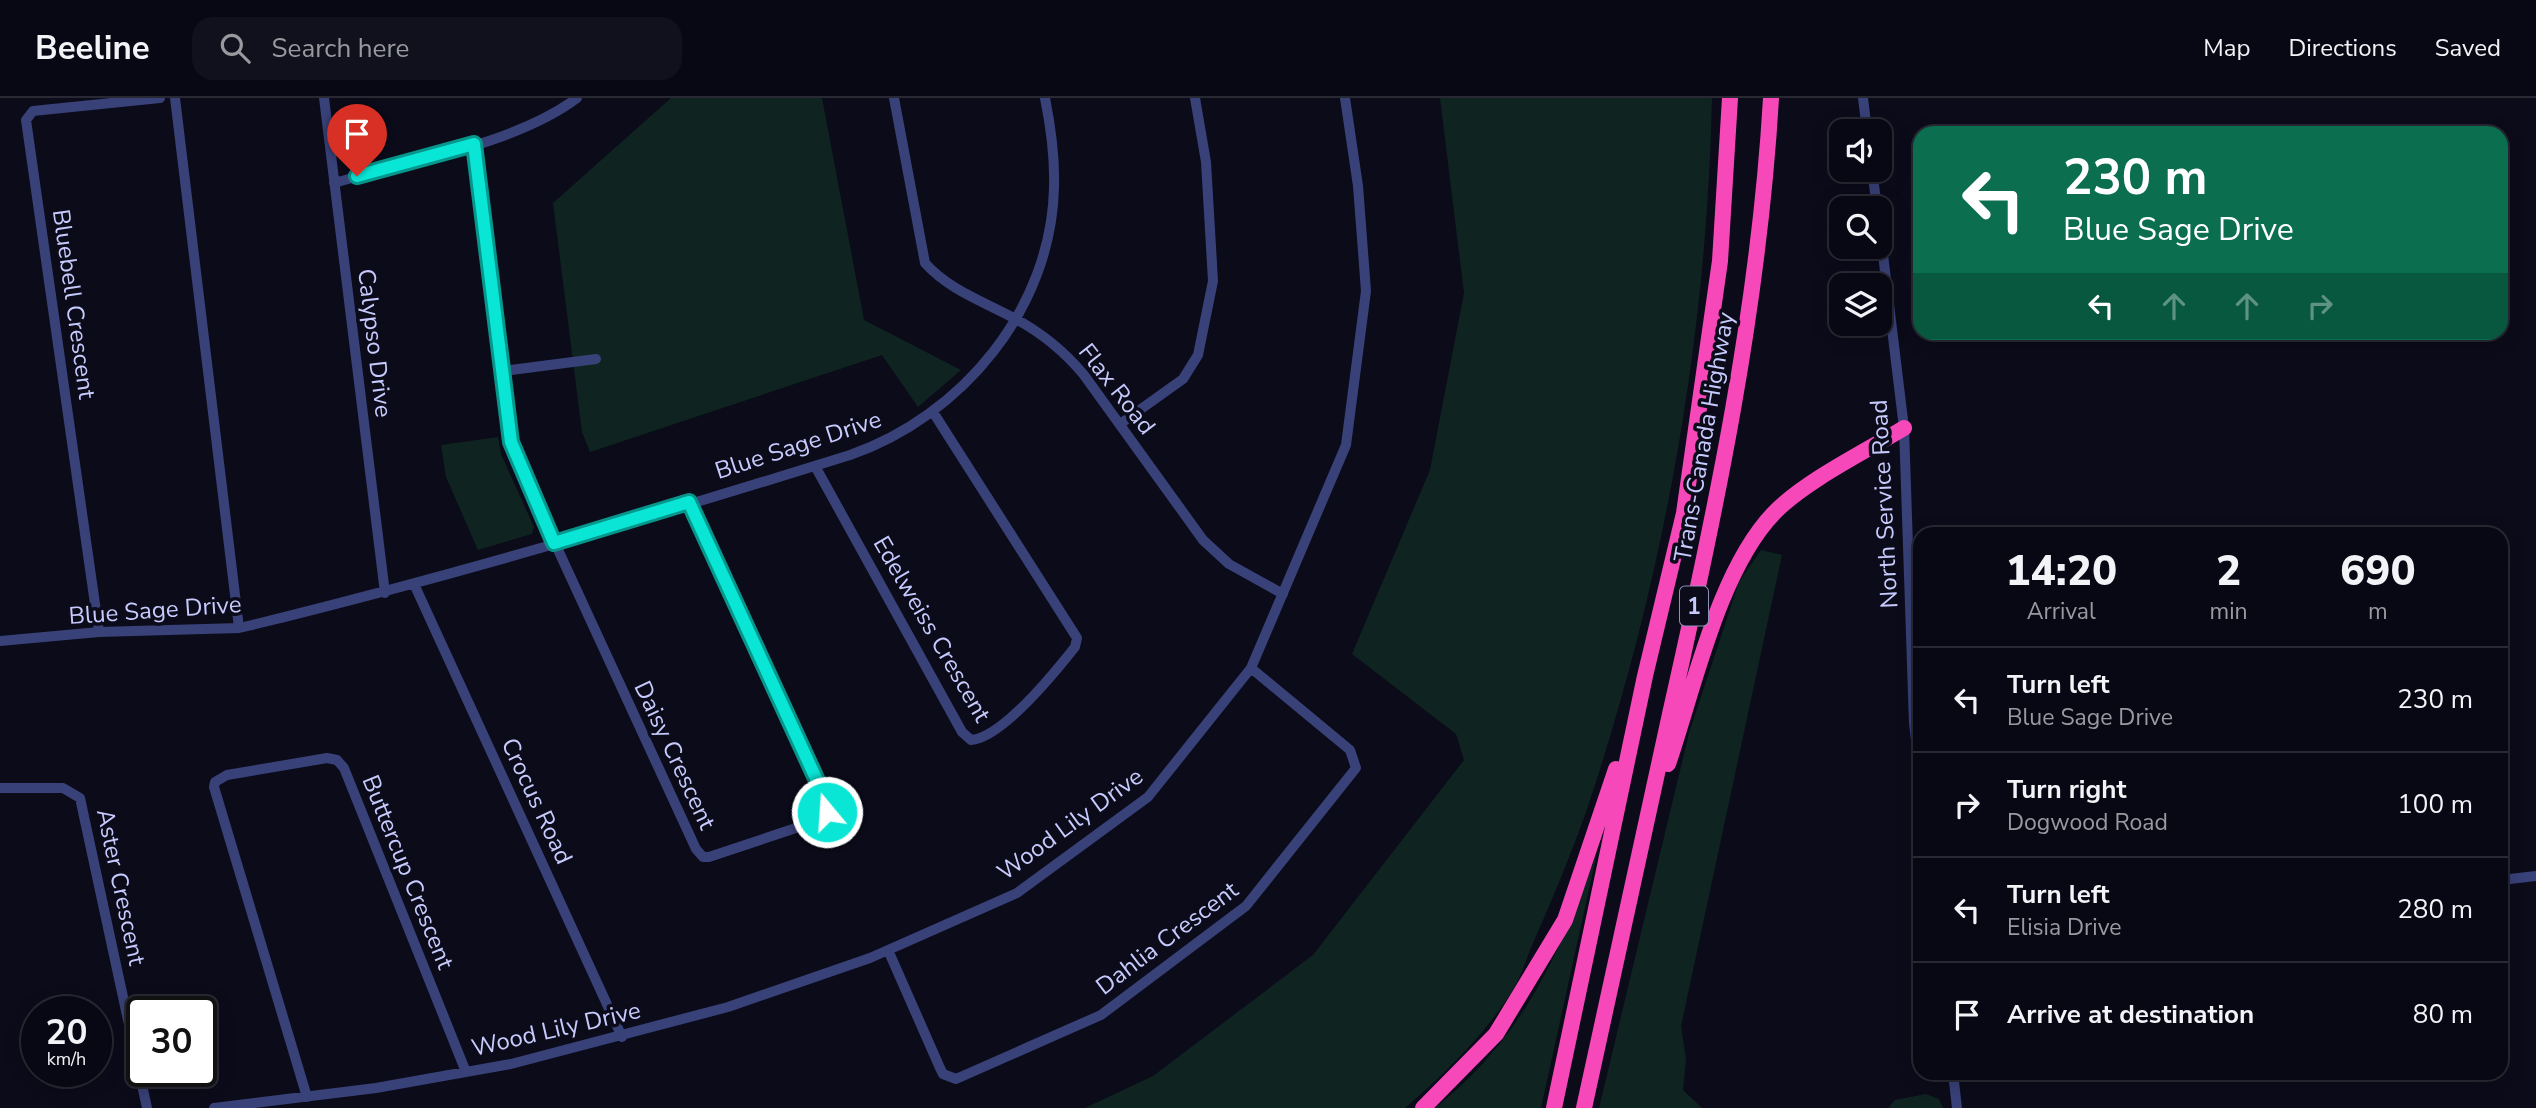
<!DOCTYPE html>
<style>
body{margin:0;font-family:"Nunito Sans",sans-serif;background:#11111d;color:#f1f3f6;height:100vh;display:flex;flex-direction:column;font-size:26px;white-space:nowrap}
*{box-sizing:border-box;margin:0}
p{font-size:23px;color:#989aa0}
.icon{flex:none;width:38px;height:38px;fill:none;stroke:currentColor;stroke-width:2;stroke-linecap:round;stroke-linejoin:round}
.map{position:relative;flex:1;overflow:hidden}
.side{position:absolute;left:1913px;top:429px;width:595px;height:553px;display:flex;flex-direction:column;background:#080814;border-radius:21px;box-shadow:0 4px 18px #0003,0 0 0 2px #292934}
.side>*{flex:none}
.top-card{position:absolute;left:1913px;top:28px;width:595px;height:214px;border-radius:21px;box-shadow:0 4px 18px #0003,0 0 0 2px #292934;background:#0b6e4f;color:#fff;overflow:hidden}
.fabs{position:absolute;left:1829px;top:21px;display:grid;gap:14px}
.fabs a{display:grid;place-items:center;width:63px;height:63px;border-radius:14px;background:#080814;box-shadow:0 4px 18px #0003,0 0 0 2px #292934;font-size:35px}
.speed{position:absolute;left:21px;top:898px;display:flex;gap:14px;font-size:35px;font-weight:700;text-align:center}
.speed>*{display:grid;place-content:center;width:91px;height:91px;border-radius:50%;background:#080814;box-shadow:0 4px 18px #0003,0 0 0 2px #292934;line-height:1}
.speed small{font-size:18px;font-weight:400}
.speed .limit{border:4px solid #111;border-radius:10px;background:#fff;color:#111}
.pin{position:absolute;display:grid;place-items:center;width:60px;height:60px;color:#fff;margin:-72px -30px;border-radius:50% 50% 50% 0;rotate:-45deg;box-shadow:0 0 7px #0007}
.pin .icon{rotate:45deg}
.me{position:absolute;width:77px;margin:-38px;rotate:342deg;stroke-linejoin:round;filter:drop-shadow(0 0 5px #0008)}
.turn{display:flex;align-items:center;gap:24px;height:147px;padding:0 35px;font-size:32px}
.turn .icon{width:91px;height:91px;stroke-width:2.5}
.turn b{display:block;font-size:49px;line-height:60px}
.lanes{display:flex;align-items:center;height:66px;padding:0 35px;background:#0003;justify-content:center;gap:35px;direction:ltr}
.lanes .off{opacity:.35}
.eta{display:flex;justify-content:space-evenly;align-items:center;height:119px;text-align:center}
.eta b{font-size:42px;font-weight:800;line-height:49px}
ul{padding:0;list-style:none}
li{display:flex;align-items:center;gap:21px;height:105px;padding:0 35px;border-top:2px solid #292934}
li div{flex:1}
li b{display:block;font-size:26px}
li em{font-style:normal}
header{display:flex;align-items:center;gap:42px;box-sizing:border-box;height:98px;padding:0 35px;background:#080814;border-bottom:2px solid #292934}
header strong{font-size:33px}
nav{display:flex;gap:38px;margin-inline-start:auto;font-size:24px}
.search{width:490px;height:63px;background:#11111d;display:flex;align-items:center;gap:18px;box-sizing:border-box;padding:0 24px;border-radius:21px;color:#989aa0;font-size:26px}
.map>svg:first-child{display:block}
</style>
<header>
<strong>Beeline</strong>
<div class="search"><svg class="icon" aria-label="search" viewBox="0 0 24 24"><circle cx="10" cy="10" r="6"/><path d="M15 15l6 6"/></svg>Search here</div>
<nav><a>Map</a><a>Directions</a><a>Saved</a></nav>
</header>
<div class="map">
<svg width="2536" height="1010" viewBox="0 0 2536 1010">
<rect width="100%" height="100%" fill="#0b0b1a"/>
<path fill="#0f2420" d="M671 0H822L864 222 961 272 918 309 882 257 590 354 582 334 553 105Z
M1440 0H1712C1707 242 1663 485 1586 714 1570 759 1552 802 1533 845 1526 861 1521 880 1511 895 1483 939 1444 976 1405 1010H1085L1153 978 1313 857 1464 662 1456 636 1352 556 1430 372 1464 195Z
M498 339 501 356 534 429 532 436 478 452 446 379 441 347Z
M1761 452 1782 457 1681 928 1686 961 1683 992 1702 1010H1599L1689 635 1739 484Z
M1597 755 1541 1010H1435C1522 941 1560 856 1597 755Z
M1926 996 1939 1001 1943 1010H1888L1895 1002Z"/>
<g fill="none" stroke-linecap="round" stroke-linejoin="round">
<path stroke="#384178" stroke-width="10" d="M175 0 239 530
M324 0 385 495
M894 0 925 165C948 191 982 203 1012 219 1039 233 1064 253 1084 277L1203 442 1229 466 1283 496
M1863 0 1867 33
M474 46 512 352 696 751 703 759H709L817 723 827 714 828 707 689 404
M1872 72 1877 110
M334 85C408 64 516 46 577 0
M1880 132 1904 330 1914 625 1920 678
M503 273 596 261
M1120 326 1183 281 1198 257 1213 183 1206 64 1195 0
M815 368 962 634 971 642C1002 640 1056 573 1075 549L1077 540 933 314
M414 486 622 939
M99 534 26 22 33 13 160 0
M0 543 99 534 239 530 256 526C456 477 654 418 850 357 962 318 1051 211 1054 90 1055 59 1051 30 1045 0
M0 690H63L80 700 147 1010
M2501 782 2536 778
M888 852 940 970 943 976 956 981 1101 917 1246 808 1356 670 1350 652 1251 570
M1953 975 1957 1010
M307 999 214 689 215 684 227 677 327 660 337 662 344 670 466 974
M214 1010 376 990 511 966 728 909 870 860 1017 795 1148 699 1251 570 1346 347 1366 193 1358 88 1345 0"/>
<path stroke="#f748ba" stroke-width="16" d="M1668 666C1694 590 1719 471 1775 414 1805 383 1866 353 1904 330
M1423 1010 1496 936 1565 822 1616 671
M1554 1010 1645 578 1684 415 1720 163 1730 0
M1584 1010C1612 879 1641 748 1670 616 1716 412 1759 209 1771 0"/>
</g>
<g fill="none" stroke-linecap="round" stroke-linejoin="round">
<g stroke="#06968b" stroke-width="18">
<path id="route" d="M357 78 474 46 511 344 554 445 689 404 825 700 827 714"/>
</g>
<use href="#route" stroke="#0ae6d6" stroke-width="12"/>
</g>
<g text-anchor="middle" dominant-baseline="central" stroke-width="7" stroke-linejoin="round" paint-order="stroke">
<rect fill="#0b0b1a" stroke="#8f91b9" stroke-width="2" x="1680" y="488.5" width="28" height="39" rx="5"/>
<g font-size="23" font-weight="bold" fill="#c7cafd">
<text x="1694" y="508">1</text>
</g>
<g font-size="24" fill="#c7cafd" stroke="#0b0b1a">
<text transform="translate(74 206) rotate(82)">Bluebell Crescent</text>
<text transform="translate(375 245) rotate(83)">Calypso Drive</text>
<text transform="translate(1117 291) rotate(52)">Flax Road</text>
<text transform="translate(1704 339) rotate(-80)">Trans-Canada Highway</text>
<text transform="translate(798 347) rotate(-18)">Blue Sage Drive</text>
<text transform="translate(1884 406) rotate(-93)">North Service Road</text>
<text transform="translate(155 512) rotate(-4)">Blue Sage Drive</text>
<text transform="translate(932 531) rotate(60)">Edelweiss Crescent</text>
<text transform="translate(675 657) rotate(65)">Daisy Crescent</text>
<text transform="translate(537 703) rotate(65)">Crocus Road</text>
<text transform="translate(1070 726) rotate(-36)">Wood Lily Drive</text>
<text transform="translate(408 774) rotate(68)">Buttercup Crescent</text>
<text transform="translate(121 789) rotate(78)">Aster Crescent</text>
<text transform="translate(1167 840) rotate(-37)">Dahlia Crescent</text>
<text transform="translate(556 931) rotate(-13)">Wood Lily Drive</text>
</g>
</g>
</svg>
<div class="fabs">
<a><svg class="icon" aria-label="sound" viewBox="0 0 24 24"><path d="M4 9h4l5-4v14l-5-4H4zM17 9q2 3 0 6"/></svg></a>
<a><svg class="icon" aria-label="search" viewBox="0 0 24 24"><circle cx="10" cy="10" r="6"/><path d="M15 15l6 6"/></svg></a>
<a><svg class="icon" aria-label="layers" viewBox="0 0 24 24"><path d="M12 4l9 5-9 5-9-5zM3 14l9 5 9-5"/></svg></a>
</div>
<div class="speed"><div>20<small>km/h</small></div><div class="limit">30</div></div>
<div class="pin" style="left:357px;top:78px;background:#d93025"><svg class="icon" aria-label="arrive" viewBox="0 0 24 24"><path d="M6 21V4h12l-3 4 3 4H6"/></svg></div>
<svg class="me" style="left:827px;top:714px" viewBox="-20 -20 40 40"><circle r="17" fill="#0ae6d6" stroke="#fff" stroke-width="3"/><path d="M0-11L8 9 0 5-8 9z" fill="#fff"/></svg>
<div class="top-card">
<div class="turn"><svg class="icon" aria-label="left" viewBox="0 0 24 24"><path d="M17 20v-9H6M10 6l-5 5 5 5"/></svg><div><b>230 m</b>Blue Sage Drive</div></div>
<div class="lanes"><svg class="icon" aria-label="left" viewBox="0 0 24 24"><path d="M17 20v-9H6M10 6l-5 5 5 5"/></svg><svg class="icon off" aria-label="ahead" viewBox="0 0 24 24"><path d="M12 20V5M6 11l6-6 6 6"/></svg><svg class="icon off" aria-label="ahead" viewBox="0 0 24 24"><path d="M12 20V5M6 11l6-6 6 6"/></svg><svg class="icon off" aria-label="right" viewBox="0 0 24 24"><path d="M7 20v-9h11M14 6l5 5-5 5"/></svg></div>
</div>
<section class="side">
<div class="eta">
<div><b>14:20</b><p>Arrival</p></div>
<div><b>2</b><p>min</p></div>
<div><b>690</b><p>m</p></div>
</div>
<ul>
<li><svg class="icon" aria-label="left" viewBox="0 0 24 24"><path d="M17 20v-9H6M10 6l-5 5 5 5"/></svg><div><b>Turn left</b><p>Blue Sage Drive</p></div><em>230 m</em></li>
<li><svg class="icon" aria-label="right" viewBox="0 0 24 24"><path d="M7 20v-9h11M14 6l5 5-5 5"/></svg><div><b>Turn right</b><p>Dogwood Road</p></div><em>100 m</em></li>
<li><svg class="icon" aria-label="left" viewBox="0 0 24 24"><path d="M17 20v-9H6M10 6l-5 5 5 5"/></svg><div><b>Turn left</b><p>Elisia Drive</p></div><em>280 m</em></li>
<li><svg class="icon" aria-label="arrive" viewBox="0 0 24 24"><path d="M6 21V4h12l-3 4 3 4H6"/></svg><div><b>Arrive at destination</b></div><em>80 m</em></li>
</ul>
</section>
</div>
